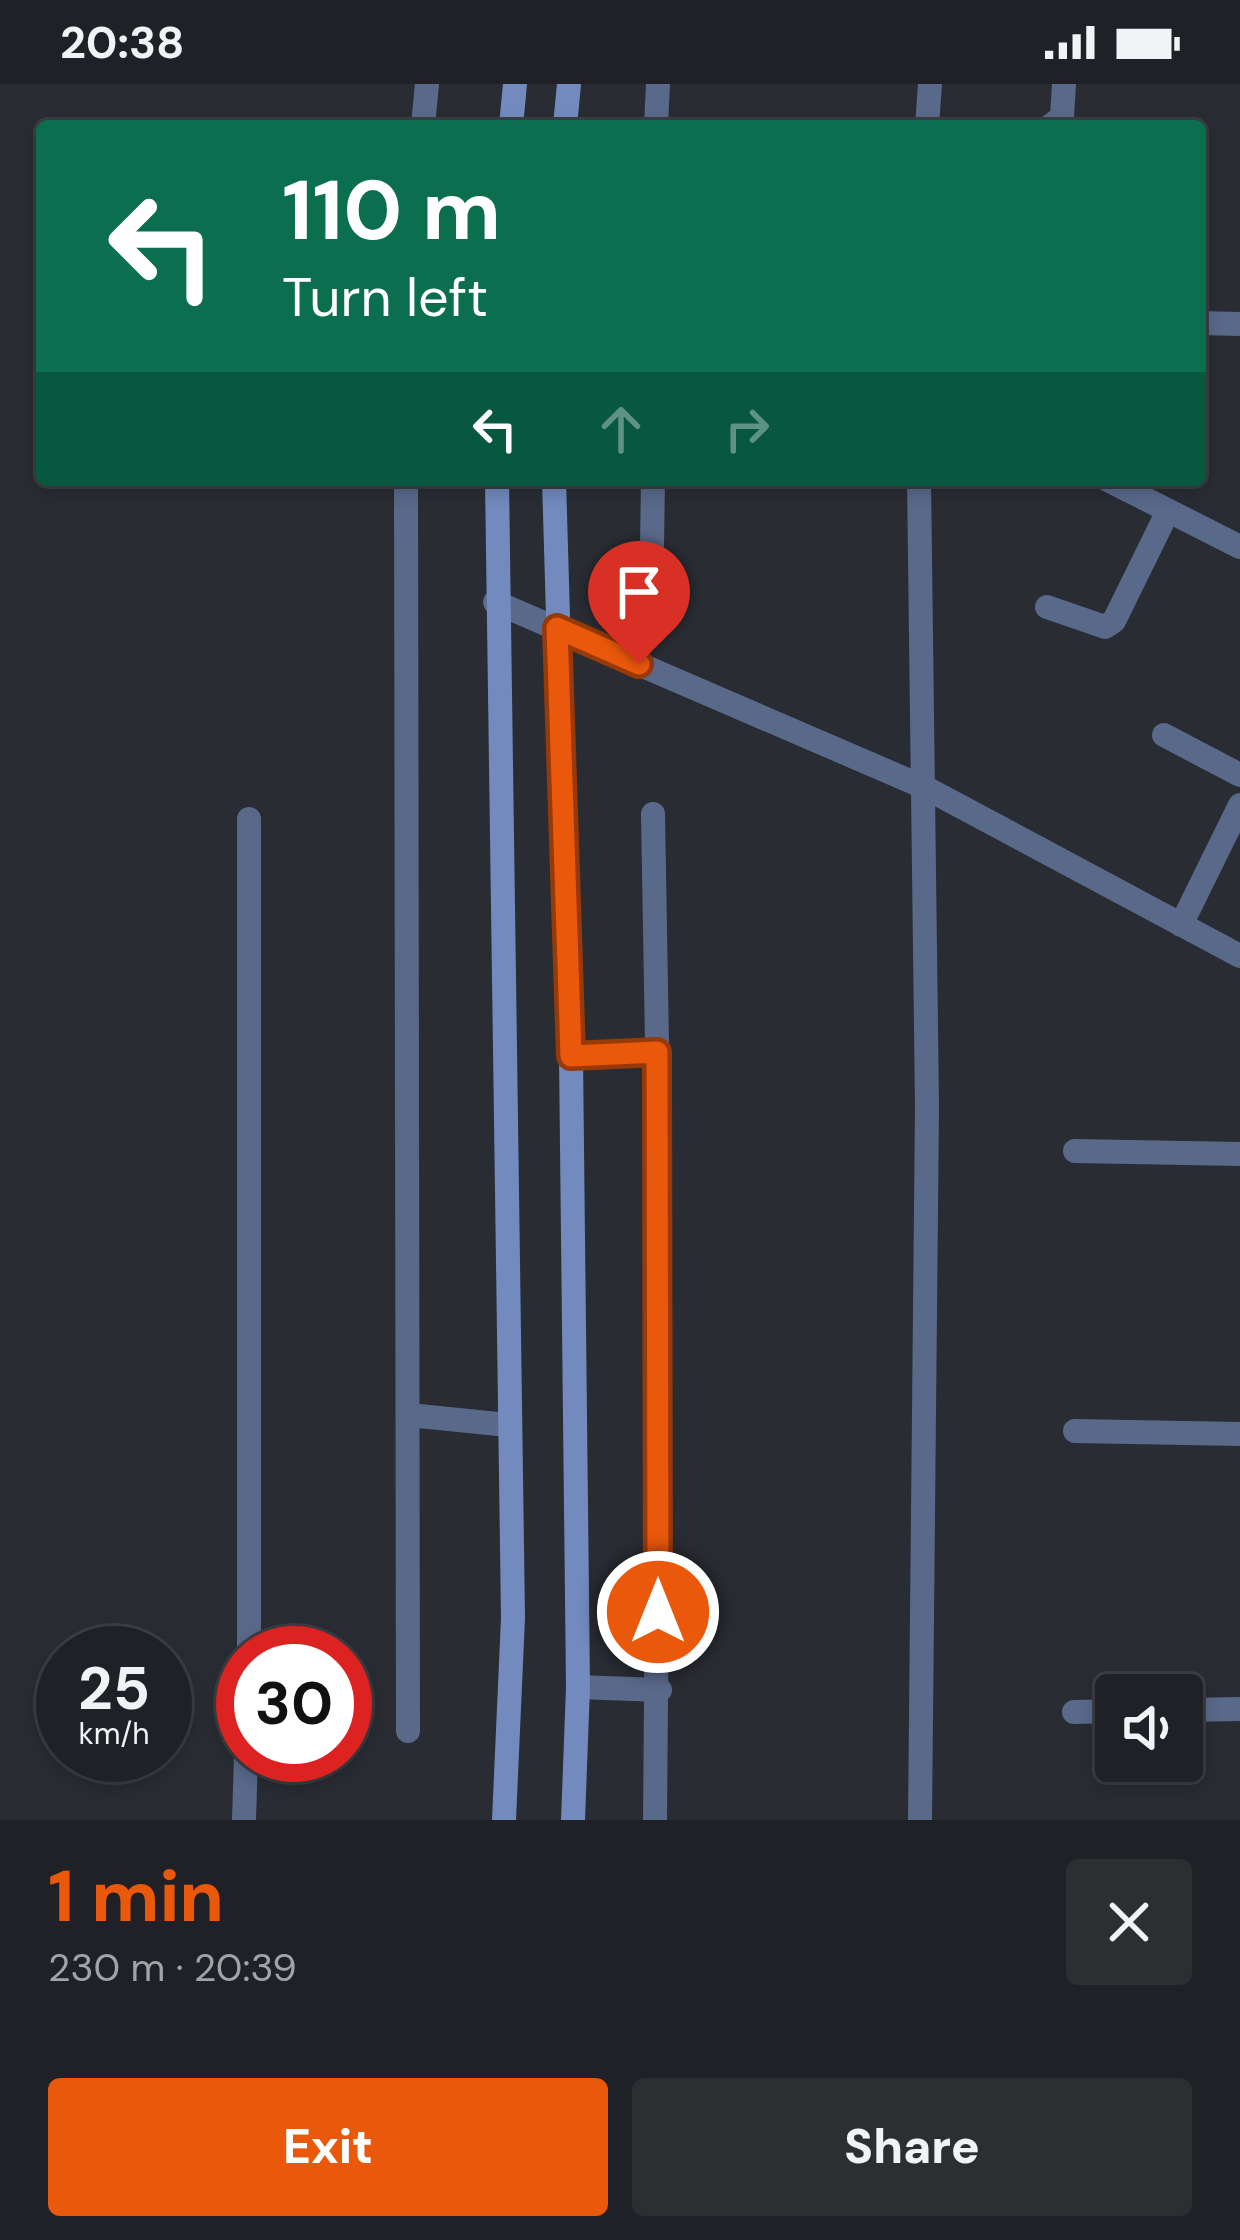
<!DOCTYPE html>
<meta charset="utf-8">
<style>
body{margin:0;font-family:"DM Sans",sans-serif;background:#2c2e32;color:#f1f3f6;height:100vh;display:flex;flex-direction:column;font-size:45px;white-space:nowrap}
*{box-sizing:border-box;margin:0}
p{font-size:39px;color:#a1a3a7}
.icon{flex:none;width:66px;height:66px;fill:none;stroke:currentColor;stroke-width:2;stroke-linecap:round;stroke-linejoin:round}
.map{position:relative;height:1736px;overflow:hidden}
.panel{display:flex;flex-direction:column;background:#1f2126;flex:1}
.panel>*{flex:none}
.banner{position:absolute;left:36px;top:36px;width:1170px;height:366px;border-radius:12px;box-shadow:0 6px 18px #0003,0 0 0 3px #3c3e43;background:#0b6e4f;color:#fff;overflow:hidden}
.fabs{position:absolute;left:1095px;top:1590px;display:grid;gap:24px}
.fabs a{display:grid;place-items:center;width:108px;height:108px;border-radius:12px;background:#1f2126;box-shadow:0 6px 18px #0003,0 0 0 3px #3c3e43;font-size:60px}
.speed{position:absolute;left:36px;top:1542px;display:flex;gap:24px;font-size:60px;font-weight:700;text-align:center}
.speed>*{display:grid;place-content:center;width:156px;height:156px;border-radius:50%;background:#1f2126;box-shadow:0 6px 18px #0003,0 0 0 3px #3c3e43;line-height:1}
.speed small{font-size:30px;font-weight:400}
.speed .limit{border:18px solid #d22;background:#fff;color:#111}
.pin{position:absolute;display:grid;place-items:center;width:102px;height:102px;color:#fff;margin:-123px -51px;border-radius:50% 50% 50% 0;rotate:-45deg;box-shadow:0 0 12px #0007}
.pin .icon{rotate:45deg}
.me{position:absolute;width:132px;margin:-66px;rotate:0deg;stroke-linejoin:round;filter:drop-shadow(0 0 9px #0008)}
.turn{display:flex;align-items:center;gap:42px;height:252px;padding:0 48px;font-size:54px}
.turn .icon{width:156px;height:156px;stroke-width:2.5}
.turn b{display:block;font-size:84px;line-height:102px}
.lanes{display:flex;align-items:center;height:114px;padding:0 48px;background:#0003;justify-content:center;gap:60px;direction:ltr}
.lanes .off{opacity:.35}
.round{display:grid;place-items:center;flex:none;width:126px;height:126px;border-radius:12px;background:#2c2e32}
.summary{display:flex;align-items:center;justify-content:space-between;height:204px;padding:0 48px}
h1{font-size:72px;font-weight:800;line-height:90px;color:#ea580c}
.action{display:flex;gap:24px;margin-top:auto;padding:24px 48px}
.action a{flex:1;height:138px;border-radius:12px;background:#ea580c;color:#fff;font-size:48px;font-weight:800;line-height:138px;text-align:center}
.action a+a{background:#2c2e32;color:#f1f3f6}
.status{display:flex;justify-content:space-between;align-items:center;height:84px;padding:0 60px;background:#1f2126;direction:ltr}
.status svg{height:33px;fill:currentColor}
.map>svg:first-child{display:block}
</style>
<div class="status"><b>20:38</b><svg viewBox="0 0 49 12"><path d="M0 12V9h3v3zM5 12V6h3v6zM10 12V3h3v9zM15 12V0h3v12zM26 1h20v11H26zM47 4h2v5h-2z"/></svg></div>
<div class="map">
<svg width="1240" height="1736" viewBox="0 0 1240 1736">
<rect width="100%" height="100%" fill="#292c33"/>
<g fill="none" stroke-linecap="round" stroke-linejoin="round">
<path stroke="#59698a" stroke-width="24" d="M423 42 427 0
M656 42 658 0
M927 42 930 0
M1050 42 1062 33 1064 0
M1200 239 1240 240
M406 396 408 1647
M919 396 927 1022 920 1736
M1108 396 1240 463
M652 462 653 396
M495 518 926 704 1240 872
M1047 523 1105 543 1114 537 1168 427
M1164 651 1240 691
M653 730 660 1132 655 1736
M1181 841 1240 721
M571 972 657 967
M1075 1067 1240 1070
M409 1331 508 1341
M1075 1347 1240 1350
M249 1569V735
M578 1603 660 1606
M1182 1626 1240 1625
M1074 1628 1116 1627
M244 1736 246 1671"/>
<path stroke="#728abe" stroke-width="24" d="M511 42 515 0
M565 42 569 0
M497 396 513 1534 504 1736
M554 396 571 972 578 1603 573 1736"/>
</g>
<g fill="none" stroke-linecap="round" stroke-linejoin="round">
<g stroke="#983908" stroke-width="30">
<path id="route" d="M639 580 557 544 571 972 657 968 658 1528"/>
</g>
<use href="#route" stroke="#ea580c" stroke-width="21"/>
</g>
</svg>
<div class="fabs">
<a><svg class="icon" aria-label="sound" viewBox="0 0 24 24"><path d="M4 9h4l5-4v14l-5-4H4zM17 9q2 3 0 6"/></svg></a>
</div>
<div class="speed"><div>25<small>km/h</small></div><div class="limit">30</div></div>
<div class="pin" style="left:639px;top:580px;background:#d93025"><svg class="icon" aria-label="arrive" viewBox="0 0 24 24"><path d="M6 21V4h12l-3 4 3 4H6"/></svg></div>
<svg class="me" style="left:658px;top:1528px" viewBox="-20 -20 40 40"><circle r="17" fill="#ea580c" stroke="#fff" stroke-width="3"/><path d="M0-11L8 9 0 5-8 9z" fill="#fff"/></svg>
<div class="banner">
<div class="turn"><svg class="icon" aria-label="left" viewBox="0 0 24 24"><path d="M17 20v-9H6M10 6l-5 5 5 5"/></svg><div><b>110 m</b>Turn left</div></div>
<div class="lanes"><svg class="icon" aria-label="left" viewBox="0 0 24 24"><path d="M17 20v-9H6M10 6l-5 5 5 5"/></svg><svg class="icon off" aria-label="ahead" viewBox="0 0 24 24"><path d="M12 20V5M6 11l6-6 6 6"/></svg><svg class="icon off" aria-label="right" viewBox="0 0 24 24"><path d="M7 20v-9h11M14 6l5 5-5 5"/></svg></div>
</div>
</div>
<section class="panel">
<div class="summary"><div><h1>1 min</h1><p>230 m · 20:39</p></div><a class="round"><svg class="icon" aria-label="close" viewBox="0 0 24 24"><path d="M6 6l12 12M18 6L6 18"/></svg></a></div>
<div class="action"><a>Exit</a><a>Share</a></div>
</section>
